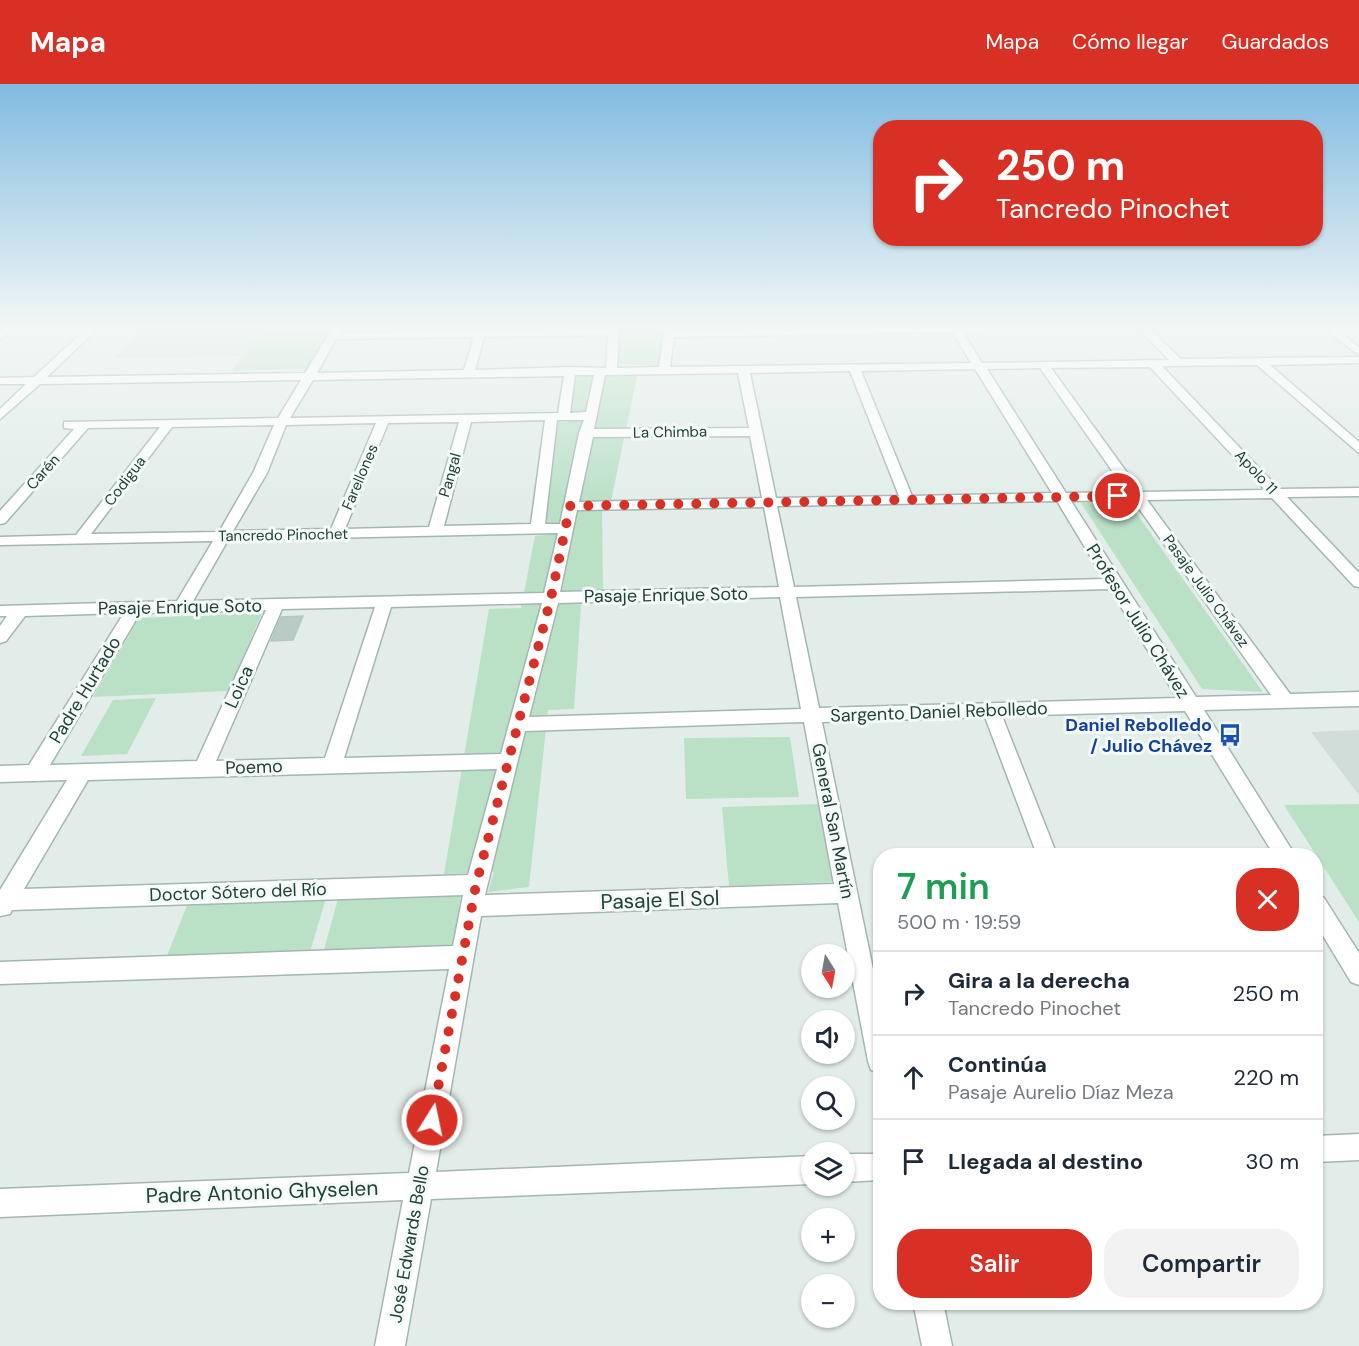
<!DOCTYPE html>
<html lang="es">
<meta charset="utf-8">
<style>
body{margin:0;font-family:"DM Sans",sans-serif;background:#f2f2f3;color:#1f2937;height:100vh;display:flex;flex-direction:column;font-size:22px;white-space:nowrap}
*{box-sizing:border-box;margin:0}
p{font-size:20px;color:#747a83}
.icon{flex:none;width:33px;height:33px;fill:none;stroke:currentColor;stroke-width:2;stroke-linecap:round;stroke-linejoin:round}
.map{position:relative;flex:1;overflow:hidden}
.side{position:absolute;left:873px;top:764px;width:450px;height:462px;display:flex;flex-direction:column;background:#fff;border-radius:24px;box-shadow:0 2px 4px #0004}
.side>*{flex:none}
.hud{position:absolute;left:873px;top:36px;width:450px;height:126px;border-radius:24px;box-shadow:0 2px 4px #0004;background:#d93025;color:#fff;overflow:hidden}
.needle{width:39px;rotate:169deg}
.fabs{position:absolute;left:801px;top:860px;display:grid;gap:12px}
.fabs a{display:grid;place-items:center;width:54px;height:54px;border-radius:50%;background:#fff;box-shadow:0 2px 4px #0004;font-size:30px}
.pin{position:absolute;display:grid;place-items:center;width:51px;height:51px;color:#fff;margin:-26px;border:3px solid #fff;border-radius:50%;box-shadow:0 2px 6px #0007}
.me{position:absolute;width:66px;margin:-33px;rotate:10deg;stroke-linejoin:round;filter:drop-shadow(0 0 4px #0008)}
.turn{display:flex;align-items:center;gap:21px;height:126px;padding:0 24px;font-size:27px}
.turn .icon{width:78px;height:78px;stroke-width:2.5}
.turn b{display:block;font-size:42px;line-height:51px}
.round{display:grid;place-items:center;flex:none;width:63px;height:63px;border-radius:24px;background:#f2f2f3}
.headline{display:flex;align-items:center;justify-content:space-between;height:102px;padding:0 24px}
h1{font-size:36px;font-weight:600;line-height:45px;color:#1e9e55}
.cta{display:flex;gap:12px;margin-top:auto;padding:12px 24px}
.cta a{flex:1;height:69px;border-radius:24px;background:#d93025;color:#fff;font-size:24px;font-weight:600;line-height:69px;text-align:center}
.cta a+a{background:#f2f2f3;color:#1f2937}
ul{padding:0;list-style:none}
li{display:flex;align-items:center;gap:18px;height:84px;padding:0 24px;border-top:2px solid #e0e1e3}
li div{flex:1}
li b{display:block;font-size:22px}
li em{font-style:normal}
header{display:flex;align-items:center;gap:36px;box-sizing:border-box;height:84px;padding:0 30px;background:#d93025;color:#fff}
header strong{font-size:28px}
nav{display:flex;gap:33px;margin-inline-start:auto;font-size:21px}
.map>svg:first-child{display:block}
</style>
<header>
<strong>Mapa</strong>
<nav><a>Mapa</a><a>Cómo llegar</a><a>Guardados</a></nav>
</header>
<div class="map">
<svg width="1359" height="1262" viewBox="0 0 1359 1262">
<rect width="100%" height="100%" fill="#e2ede9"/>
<path fill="#d1ddd8" d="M145 242H262L241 272 115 274Z
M1359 646V711L1311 648Z"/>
<path fill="#bae0c6" d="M346 242H397L394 249H342Z
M617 242H666L661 282 617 280Z
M332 246 310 284 232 287 259 247Z
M638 288 611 417 602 418 603 506 582 507 574 625 548 626 529 803 488 808 494 788 444 790 489 525 521 524 535 452 545 451 558 338H567L577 289Z
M1127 416 1263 608 1202 605 1081 419Z
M262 529 228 607 93 613 139 534Z
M156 614 127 670 81 672 113 616Z
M790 653 799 713 686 715 684 654Z
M821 720 836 798 729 802 722 723Z
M1359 720V838L1284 721Z
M461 810 453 864 323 869 338 815Z
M326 814 310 868 166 874 188 819Z"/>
<path fill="#bacbc5" stroke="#b4c8c1" stroke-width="1.5" d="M303 532 293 556 271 557 281 533Z"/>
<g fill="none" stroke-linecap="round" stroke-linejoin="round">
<g stroke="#a4b6b1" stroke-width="3">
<path id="minor" d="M5 242H17L0 255V247Z
M89 242H100L47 293 305 289 331 247 269 248 264 245 267 242H344L340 249 609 245V242H619L617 284 659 283 665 242H675L674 247 1162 242 1150 245 1181 275 1359 273V279L1270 281 1359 358V369L1257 281 1162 282 1279 405 1359 404V412L1287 413 1359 489V503L1354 502 1272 414 1147 416 1290 610 1359 608V622L1204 626 1295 771H1274L1185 627 1002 632 1057 771H1037L985 633 822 638 880 919V989L871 986 868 977 838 819 481 832 436 1088 812 1072V1100L431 1115 405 1262H375L403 1116 0 1133V1105L409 1089 449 885 0 900V878L453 862 463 811 12 826 10 830 0 832V806L67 696 0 698V682L29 681 124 529 25 532 6 557 0 559V542L7 532H0V522L177 517 213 457 0 461V453L76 451 160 343 88 344 5 439 0 440V427L74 345 64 344V338L278 334 301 296 40 300 0 335V325L26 300H0V294L34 293ZM1139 245 1169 276 982 279 963 248ZM953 248 971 279 670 283 674 253ZM608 251 606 284 570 283 475 286 484 253ZM474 253 464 286 317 289 336 255ZM1150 283 1265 406 1141 408 1051 284ZM1040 284 1127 408 1066 409 987 285ZM975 285 1052 409 912 412 861 287ZM850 287 899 412 776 414 750 289ZM738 289 749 344 594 345 605 291ZM575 291H594L586 328 570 329ZM564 292 558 329 290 334 313 296ZM545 336 531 440 444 442 471 338ZM557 336H584L579 349 560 440H545ZM459 338 429 443 345 445 388 339ZM376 339 331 445 233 447 267 389 286 341ZM274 341 253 389 219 448 91 450 172 343ZM750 352 762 414 579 418 593 353ZM1133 416 1271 611 1196 613 1071 417ZM1057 417 1104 495 794 503 777 422ZM764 423 779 503 560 508 577 426ZM558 449 544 509 193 517 228 456ZM1110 505 1177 614 819 624 796 513ZM780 513 801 625 529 633 558 519ZM542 519 501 670 344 674 391 523ZM375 523 325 674 216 677 282 525ZM266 526 197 677 50 681 140 529ZM804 638 834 800 485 811 525 647ZM497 685 468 791 24 805 88 696Z
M1320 242H1332L1359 263V271Z
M1316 811 1324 814 1359 869V901L1351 898 1316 840Z
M1359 1050V1076L1316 1078V1052Z
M844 1070H880V1096L844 1098Z
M913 1218H943L952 1262H922Z"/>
</g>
<use href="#minor" fill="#fff" fill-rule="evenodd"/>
</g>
<linearGradient id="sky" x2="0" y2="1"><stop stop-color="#81bbe1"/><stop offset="0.58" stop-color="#f2f7f5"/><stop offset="1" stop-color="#f2f7f5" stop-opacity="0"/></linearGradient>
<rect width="1359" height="419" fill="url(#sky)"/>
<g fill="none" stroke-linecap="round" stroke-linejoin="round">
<path stroke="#d93025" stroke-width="10" stroke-dasharray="0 18" d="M432 1036 476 801 551 514 570 422 1118 412"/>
</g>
<defs>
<g id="bus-bare" transform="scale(1.8)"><path d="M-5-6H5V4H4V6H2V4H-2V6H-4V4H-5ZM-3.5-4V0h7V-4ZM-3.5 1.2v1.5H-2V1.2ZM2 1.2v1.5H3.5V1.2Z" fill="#1a4fb4" stroke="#f3faf7" stroke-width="2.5" paint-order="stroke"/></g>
</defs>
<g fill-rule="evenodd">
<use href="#bus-bare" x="1230" y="651"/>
</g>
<g text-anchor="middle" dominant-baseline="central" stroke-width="6" stroke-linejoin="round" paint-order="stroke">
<g font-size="15" fill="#214039" stroke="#f3faf7">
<text transform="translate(670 348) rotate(-1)">La Chimba</text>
<text transform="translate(43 388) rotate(-48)">Carén</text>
<text transform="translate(1256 388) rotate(47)">Apolo 11</text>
<text transform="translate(450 391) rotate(-74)">Pangal</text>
<text transform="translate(360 393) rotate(-67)">Farellones</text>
<text transform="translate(125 397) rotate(-53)">Codigua</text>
<text transform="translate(283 451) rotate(-1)">Tancredo Pinochet</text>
<text transform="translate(1206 507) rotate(54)">Pasaje Julio Chávez</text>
</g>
<g font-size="18" fill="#214039" stroke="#f3faf7">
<text transform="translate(666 511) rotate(-1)">Pasaje Enrique Soto</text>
<text transform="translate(180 523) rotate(-1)">Pasaje Enrique Soto</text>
<text transform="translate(1138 537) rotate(58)">Profesor Julio Chávez</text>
<text transform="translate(239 603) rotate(-66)">Loica</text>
<text transform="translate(85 606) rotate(-59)">Padre Hurtado</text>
<text transform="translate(939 628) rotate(-2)">Sargento Daniel Rebolledo</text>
<text transform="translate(254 683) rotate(-2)">Poemo</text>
<text transform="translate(833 737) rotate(79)">General San Martín</text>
<text transform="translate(238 808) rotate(-2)">Doctor Sótero del Río</text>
<text transform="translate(409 1160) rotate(-80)">José Edwards Bello</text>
</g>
<g font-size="18" font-weight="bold" fill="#164399" stroke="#f3faf7" text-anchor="end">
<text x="1212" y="641">Daniel Rebolledo<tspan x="1212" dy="21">/ Julio Chávez</tspan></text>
</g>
<g font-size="21" fill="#214039" stroke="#f3faf7">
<text transform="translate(660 816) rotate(-2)">Pasaje El Sol</text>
<text transform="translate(262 1108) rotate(-2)">Padre Antonio Ghyselen</text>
</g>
</g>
</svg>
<div class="fabs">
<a><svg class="needle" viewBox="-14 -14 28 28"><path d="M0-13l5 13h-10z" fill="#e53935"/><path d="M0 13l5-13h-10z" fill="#747a83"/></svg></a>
<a><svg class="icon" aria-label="sound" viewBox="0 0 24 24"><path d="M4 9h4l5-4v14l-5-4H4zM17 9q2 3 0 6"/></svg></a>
<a><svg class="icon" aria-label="search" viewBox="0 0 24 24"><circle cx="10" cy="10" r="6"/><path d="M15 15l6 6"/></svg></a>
<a><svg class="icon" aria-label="layers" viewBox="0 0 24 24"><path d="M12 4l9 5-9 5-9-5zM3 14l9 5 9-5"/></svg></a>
<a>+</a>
<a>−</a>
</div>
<div class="pin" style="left:1118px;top:412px;background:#d93025"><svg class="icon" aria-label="arrive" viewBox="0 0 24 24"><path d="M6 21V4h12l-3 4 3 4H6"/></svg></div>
<svg class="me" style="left:432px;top:1036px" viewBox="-20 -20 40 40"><circle r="17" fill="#d93025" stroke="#fff" stroke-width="3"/><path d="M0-11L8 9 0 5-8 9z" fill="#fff"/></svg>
<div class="hud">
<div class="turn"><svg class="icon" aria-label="right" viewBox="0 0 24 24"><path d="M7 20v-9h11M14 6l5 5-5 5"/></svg><div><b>250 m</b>Tancredo Pinochet</div></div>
</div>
<section class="side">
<div class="headline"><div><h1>7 min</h1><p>500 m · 19:59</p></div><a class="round" style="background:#d93025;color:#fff"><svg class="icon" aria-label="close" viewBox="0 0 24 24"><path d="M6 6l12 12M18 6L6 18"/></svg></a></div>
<ul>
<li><svg class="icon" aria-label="right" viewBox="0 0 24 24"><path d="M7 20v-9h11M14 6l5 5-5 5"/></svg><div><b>Gira a la derecha</b><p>Tancredo Pinochet</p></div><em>250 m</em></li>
<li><svg class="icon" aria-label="ahead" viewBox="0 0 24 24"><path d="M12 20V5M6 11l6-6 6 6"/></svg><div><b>Continúa</b><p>Pasaje Aurelio Díaz Meza</p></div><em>220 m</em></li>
<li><svg class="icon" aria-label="arrive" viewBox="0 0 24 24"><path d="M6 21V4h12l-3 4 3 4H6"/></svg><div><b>Llegada al destino</b></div><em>30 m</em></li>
</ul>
<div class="cta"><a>Salir</a><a>Compartir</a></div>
</section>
</div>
